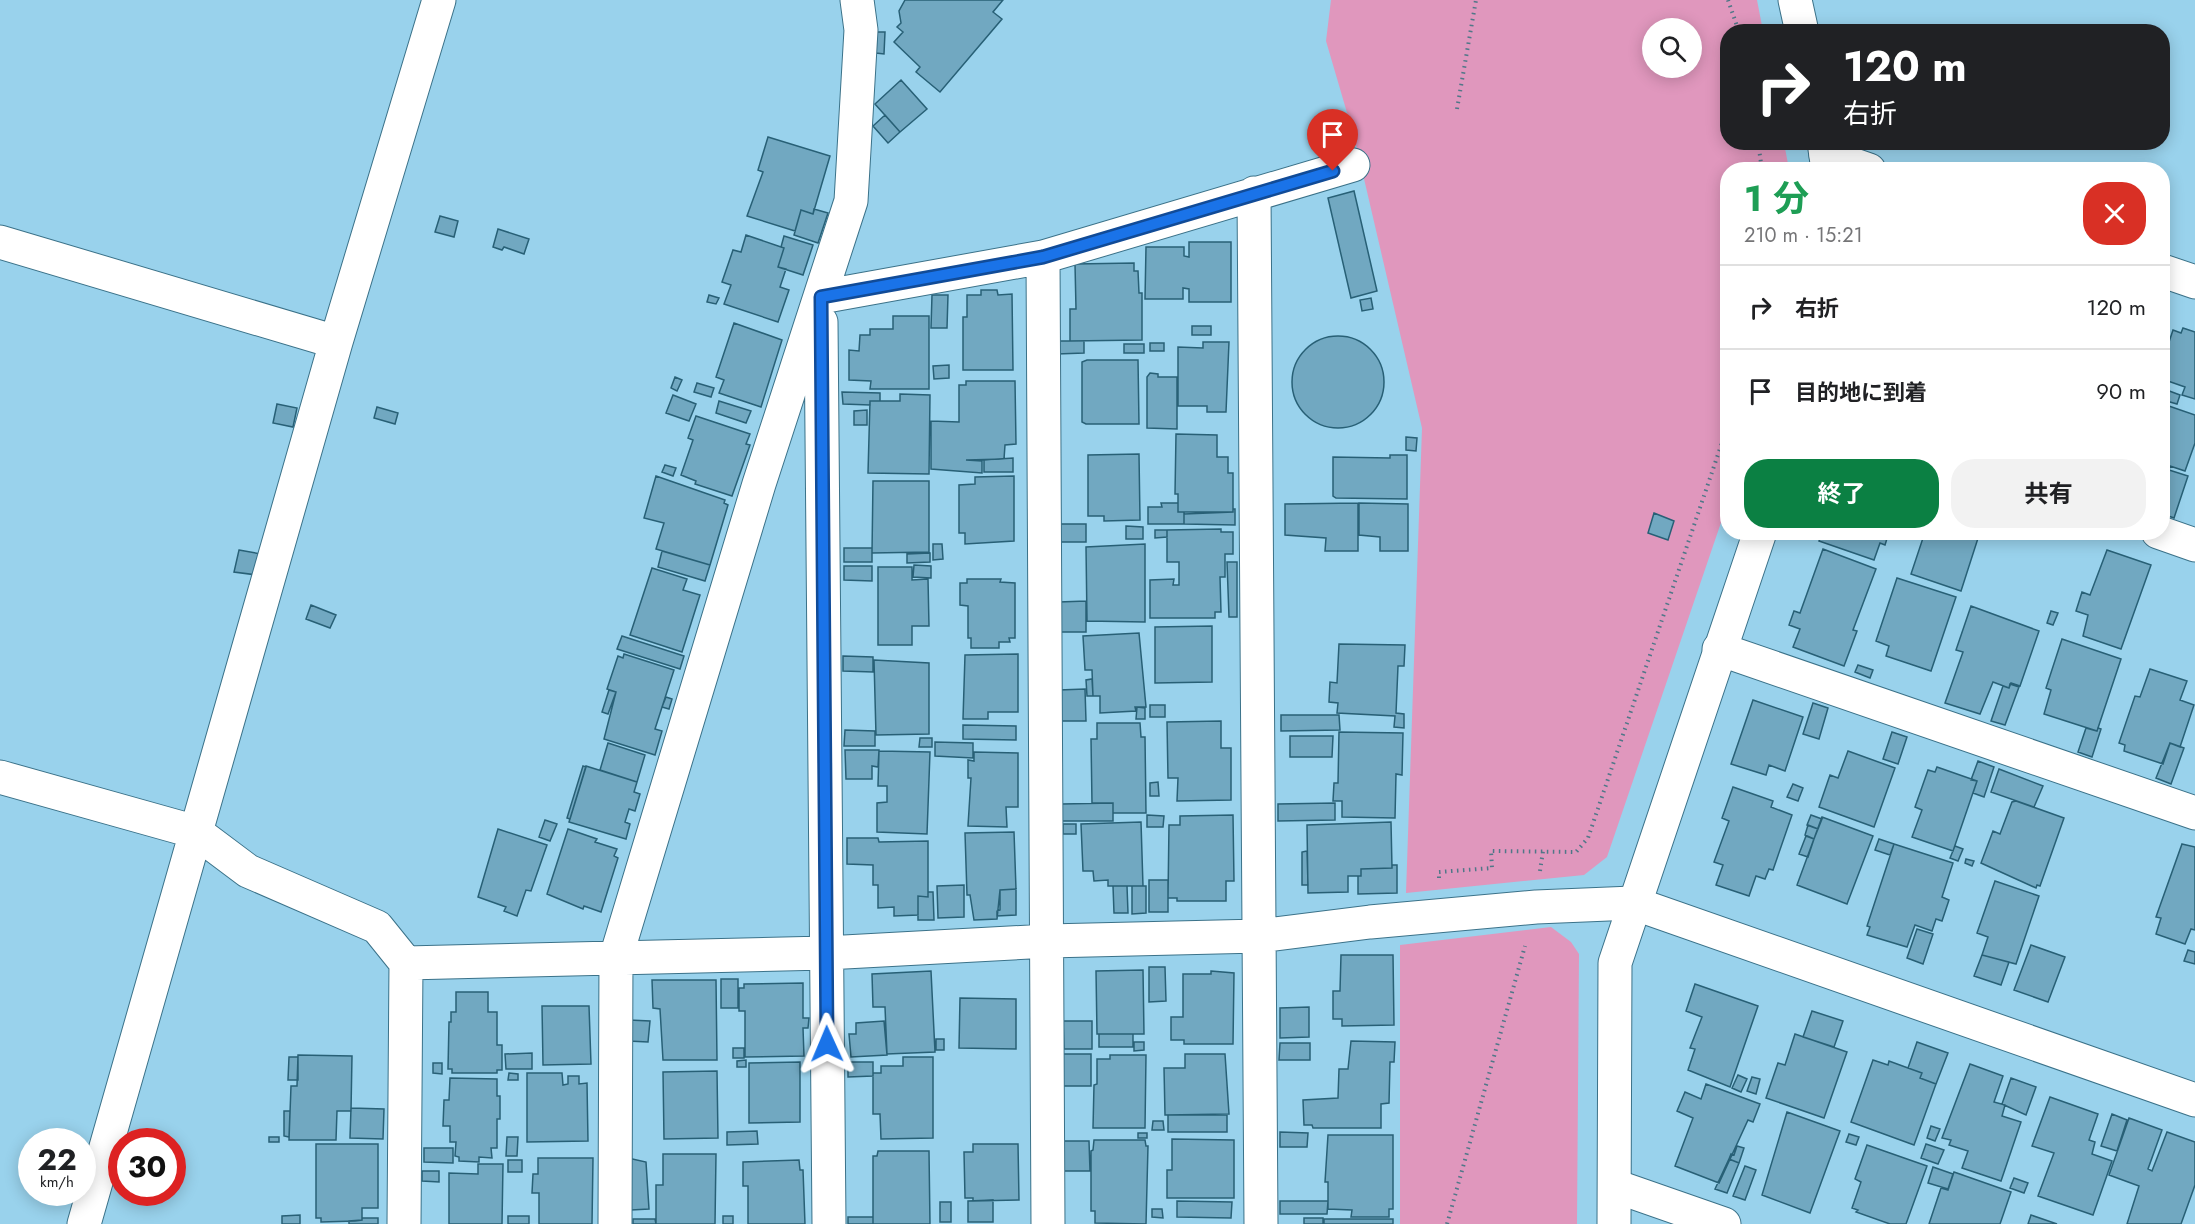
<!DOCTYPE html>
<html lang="ja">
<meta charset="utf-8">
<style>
body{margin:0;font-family:Jost,"Noto Sans JP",sans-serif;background:#f2f2f2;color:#202124;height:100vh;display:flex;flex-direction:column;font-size:22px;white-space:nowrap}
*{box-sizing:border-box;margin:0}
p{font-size:20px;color:#757577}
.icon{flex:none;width:33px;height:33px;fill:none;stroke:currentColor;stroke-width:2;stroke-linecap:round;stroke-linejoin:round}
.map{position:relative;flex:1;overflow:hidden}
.panel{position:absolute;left:1720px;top:162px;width:450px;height:378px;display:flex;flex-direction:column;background:#fff;border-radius:24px;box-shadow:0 3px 15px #0003}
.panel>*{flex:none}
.hud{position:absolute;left:1720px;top:24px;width:450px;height:126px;border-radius:24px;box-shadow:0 3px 15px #0003;background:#202124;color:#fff;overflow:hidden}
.controls{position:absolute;left:1642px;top:18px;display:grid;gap:12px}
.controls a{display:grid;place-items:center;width:60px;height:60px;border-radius:50%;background:#fff;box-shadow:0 3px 15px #0003;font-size:30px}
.speed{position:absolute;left:18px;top:1128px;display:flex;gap:12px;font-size:30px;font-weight:700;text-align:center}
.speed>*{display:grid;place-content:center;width:78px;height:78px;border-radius:50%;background:#fff;box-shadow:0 3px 15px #0003;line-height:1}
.speed small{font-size:15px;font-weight:400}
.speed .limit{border:9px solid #d22;background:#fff;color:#111}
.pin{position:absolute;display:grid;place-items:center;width:51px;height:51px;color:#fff;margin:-62px -26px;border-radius:50% 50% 50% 0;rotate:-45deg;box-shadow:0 0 6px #0007}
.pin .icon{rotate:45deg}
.me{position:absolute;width:66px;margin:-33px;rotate:359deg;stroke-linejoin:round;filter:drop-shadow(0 0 4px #0008)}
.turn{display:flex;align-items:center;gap:21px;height:126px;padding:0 24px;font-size:27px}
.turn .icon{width:78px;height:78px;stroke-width:2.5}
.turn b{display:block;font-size:42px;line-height:51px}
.round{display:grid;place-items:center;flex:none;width:63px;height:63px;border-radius:24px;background:#f2f2f2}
.overview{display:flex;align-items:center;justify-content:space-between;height:102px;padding:0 24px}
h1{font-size:36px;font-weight:700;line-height:45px;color:#1e9e55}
.primary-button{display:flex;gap:12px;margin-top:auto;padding:12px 24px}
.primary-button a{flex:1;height:69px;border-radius:24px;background:#0b8043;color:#fff;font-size:24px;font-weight:700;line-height:69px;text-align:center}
.primary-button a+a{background:#f2f2f2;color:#202124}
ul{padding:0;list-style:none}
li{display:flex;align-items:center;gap:18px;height:84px;padding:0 24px;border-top:2px solid #e0e0e0}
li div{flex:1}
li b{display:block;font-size:22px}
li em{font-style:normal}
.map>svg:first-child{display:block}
</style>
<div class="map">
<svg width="2195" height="1224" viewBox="0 0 2195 1224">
<rect width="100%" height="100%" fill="#99d2ec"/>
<path fill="#e097bd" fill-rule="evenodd" d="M1331 0H1757L1763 31 1728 32V142L1784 143 1789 169 1728 170V502L1607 857 1584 875 1406 893 1422 428 1355 140 1326 41ZM1653 28H1692V68H1653Z
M1551 927 1571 942 1579 954 1577 1224H1400V945Z"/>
<path fill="#71a8c1" stroke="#286076" stroke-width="1.5" d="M905 0H1003L993 12 1002 19 940 92 916 72 920 67 894 42 903 32 897 27 901 23 899 11Z
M877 32H885L884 54 876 53Z
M901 80 927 109 900 132 875 104Z
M885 115 900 132 888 143 873 126Z
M768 137 830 156 813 214 801 210 795 231 747 216 763 172 758 170Z
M1354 191 1377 291 1351 298 1328 198Z
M814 209 828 213 818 243 794 235 801 210 813 214Z
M440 216 458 221 454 237 435 232Z
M498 229 529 239 524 254 504 247 502 250 493 247Z
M746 235 784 248 778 267 786 269 780 287 789 290 778 322 724 304 731 285 722 282 733 250 741 252Z
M784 236 813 245 803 275 778 267 784 248 781 247Z
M1189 242H1231V302H1189V289L1183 288V299H1145L1146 247H1184V256L1189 257Z
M1134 263V271H1138L1139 293H1142V340L1070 341V309H1076L1075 264Z
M981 290H997L998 295 1012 294 1013 370H963V317H967V295H981Z
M709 295 719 298 716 304 707 302Z
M932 295H948L947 328H931Z
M1371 298 1373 309 1362 311 1360 300Z
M893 316H929V389H870L871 381 849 380V350L859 351 860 335H870V329H893Z
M734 323 782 340 761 407 719 393 724 380 716 377Z
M1192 326H1211V335H1192Z
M2183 328 2195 332V399L2182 395 2185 387 2165 380 2166 375 2163 374V360L2173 330 2181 333Z
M1292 382a46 46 0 1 1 92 0a46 46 0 1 1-92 0Z
M1057 341H1084V353L1057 354Z
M1203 342H1229L1226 412H1207V406H1178V347L1203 348Z
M1150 343H1164V351H1150Z
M1124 344H1144V353H1124Z
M1087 360H1138L1139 424H1086L1082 422V362Z
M949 365V378L934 379 933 366Z
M1150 373 1158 374V377H1177V429L1147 428V377Z
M675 377 682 380 677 391 671 388Z
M966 381H1015L1016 444 1005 445 1004 459 966 460 982 461V473L931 469V421L959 422V385H966Z
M697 383 714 388 711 397 694 392Z
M2164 389 2180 395 2177 404 2163 400Z
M842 392 880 393V401H870V405L843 404Z
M900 394 930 395 929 474 868 473 870 401H900Z
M673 395 696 404 689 421 666 413Z
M719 401 751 411 746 423 716 413Z
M277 404 297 408 293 427 273 423Z
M2163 404 2195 415V443L2185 471 2170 466 2169 470 2188 476 2174 518 2163 514Z
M377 407 398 413 395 424 374 418Z
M867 410V425H854V411Z
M696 416 750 434 746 444 750 445 732 496 695 484 696 481 681 475 693 440 688 438Z
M1176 434 1217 435V457H1228V473H1233V512H1178V494H1175Z
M1406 437 1417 438 1416 451 1406 450Z
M1139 454 1140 520 1104 521V516H1088V455Z
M1390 455H1407V499L1336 498 1333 496V457L1390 458Z
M1013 458V472H984V460Z
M665 465 676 468 673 476 662 472Z
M656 476 725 500 724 503 728 505 710 565 656 549 664 523 644 518Z
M1014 476V541L965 544V533H959V485L975 484V477Z
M873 481H929V552L872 553Z
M1161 503H1178V512H1184V524H1148V507H1162Z
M1358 503V551H1325L1326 538 1285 535V504Z
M1359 503 1408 504V551H1380V537L1359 535Z
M1233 509H1235V525L1184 524V514L1233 512Z
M1654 513 1674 521 1668 540 1648 533Z
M1057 524H1086V542H1057Z
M1126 526 1143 527V539H1126Z
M1221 529V532H1233V554H1225V577H1220L1221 612H1215V618H1150V580L1174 579 1173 585H1179V562H1167V530Z
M1155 530H1167V537L1155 538Z
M1822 532H1889L1885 545 1880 543 1874 560 1819 541Z
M1925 532H1980L1961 591 1911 574Z
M933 544H942L943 559 933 560Z
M1145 544V622L1087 621 1086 547Z
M844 548H872V562H844Z
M1823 549 1876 569 1853 630 1857 631 1844 666 1793 647 1800 629 1789 625 1794 611 1800 613Z
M239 550 261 554 257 575 234 572Z
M2107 550 2151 565 2121 649 2083 636 2088 615 2076 611 2082 592 2090 595Z
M662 551 710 565 705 581 658 567Z
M930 553V562L907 563V554Z
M1227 562H1237V617H1229Z
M914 565 931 566V578L913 577Z
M844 566H872V581L844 580Z
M878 567H912V580L928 579 929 626H912V645H878Z
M652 568 687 579 683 590 700 595 682 652 630 635Z
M1897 578 1956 597 1931 671 1886 656 1889 646 1876 641Z
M967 579H1001L1000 582 1015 583V638H1009L1010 642H999V648H971V638H968V606L960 605V583H967Z
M1086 601V632H1060L1059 602Z
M311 605 336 615 330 628 306 619Z
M1971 606 2039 631 2020 686 2011 683 2009 688 1993 682 1980 714 1945 703 1963 652 1956 650Z
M2051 611 2058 613 2053 625 2047 623Z
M1212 626V682L1155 683V627Z
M1139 633 1146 707H1135L1136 711 1100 713V696H1093L1092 670H1085L1083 636Z
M622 636 684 656 680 669 617 649Z
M2062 639 2121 659 2097 731 2044 714 2051 690 2046 688Z
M1339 644 1405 645 1404 666H1398L1396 713 1404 714V728L1394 727 1395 716 1337 713 1338 703 1329 702 1330 682 1337 683Z
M624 654 674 670 655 729 662 731 655 755 604 739 616 692 607 689 618 656 623 658Z
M1018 654V712H988V719H963L965 655Z
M843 656 873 657V672L843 671Z
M874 660 929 663V734L876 735Z
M1858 665 1873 670 1870 678 1855 672Z
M2150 669 2187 681 2180 700 2194 705 2180 747 2170 743 2163 764 2124 751 2125 745 2119 743 2135 696 2140 697Z
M1092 679 1093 696H1087L1086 680Z
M2010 684 2019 687 2005 725 1991 721 2003 686 2009 688Z
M1085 689 1086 721H1061L1059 690Z
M609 690 616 692 608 714 602 712Z
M666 697 672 699 669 709 662 707Z
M1753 700 1803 717 1785 771 1769 765 1766 775 1731 764Z
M1813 703 1828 708 1819 739 1803 734Z
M1150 705H1165V717H1150Z
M1137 707 1145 708V719H1136Z
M1281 715H1339L1340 730 1281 731Z
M1221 721V748H1231V800L1177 801 1178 778H1168L1167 722Z
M1097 723H1140L1141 737H1145L1146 813H1113V803H1092L1091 739H1097Z
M963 725 1016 726V740L963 739Z
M2086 728 2097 731 2098 728 2101 729 2092 757 2078 752Z
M845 730 875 731V746H844Z
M1339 732 1403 733 1402 775 1396 774 1395 818 1342 817V801H1333L1334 783H1338Z
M1892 732 1907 737 1898 764 1883 759Z
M1290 736H1333L1332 757H1290Z
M920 738H932V747H919Z
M935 742 973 743V758L935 756Z
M608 743 645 755 637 782 600 770Z
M2170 743 2184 748 2171 784 2156 778Z
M845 750H879L878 767 872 766V779H846Z
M879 751 930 752 927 834 877 832V803L887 802V786H878Z
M1848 751 1895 768 1874 827 1819 807 1830 775 1838 778Z
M974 752 1018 753V807H1006L1007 827 968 826 971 778H968V760L974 761Z
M1978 761 1994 767 1984 797 1973 793 1977 781 1971 780Z
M583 766 586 767 570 819 567 818Z
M586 766 637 782 634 792 640 794 635 811 629 809 625 822 630 824 626 839 569 822Z
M1937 767 1977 781 1953 851 1912 837 1922 810 1915 807 1928 770 1935 772Z
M1999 769 2043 786 2034 807 1991 792Z
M1158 782 1159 796H1150V783Z
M1793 784 1803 788 1798 801 1787 797Z
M1733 787 1773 801 1771 807 1792 815 1773 870 1769 869 1765 879 1756 876 1749 896 1716 885 1723 865 1714 862 1729 821 1722 818Z
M2016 801 2064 818 2040 886 2037 885 2036 888 1981 863 1993 831 2000 834 2012 802Z
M1113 803V821H1062V804Z
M1335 803V820L1278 821V804Z
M1147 815 1164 816 1163 827H1147Z
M1233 815 1234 881H1226V901H1177V898H1168L1169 825H1180V816Z
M1811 815 1822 819 1818 829 1807 825Z
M1822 817 1873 836 1847 904 1797 885Z
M545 820 557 824 550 841 539 837Z
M1141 822 1143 886H1108V880L1094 881 1093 871H1083L1081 824Z
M1391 822 1392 868 1361 869V876H1348V892L1308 893 1307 825Z
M1063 824H1076V834H1063Z
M1808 825 1818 829 1814 839 1805 835Z
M498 829 547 845 531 891 526 890 517 916 504 911 506 907 478 897Z
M568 829 597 839 595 842 617 849 614 856 618 858 601 912 584 906 583 909 547 894Z
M1014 832 1016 889 1000 890 997 919 974 920 970 895H967L965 833Z
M1806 836 1814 839 1808 857 1799 854Z
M847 838H878L879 842 928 841V897L918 896V915L894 916V907L878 908V885H873V865L847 864Z
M1879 839 1894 844 1890 855 1875 850Z
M1894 844 1953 863 1942 897 1949 900 1942 921 1936 919 1932 931 1915 925 1907 947 1867 935 1870 927 1867 926Z
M2182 844 2195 847V930L2191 929 2185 944 2156 934 2161 918 2156 917Z
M1955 846 1963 849 1958 861 1950 858Z
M1307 851 1308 885H1302V852Z
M1966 859 1974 861 1972 866 1965 863Z
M1392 865H1397V893L1358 894V876H1361V869L1392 868Z
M1149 880H1168V912H1149Z
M1995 881 2039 896 2016 964 1982 955 1988 937 1977 933Z
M964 885V917L938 918 937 886Z
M1113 886H1127L1128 913H1114Z
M1132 886H1146V913L1132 914Z
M1016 889V915L997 916V911L1000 910V890Z
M928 892H933L934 920H918V896L928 897Z
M1917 929 1933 934 1923 964 1907 958Z
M2031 945 2065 957 2048 1002 2014 990Z
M2188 950 2195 952V964L2184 961Z
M1341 955H1393L1394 1025 1342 1026V1019H1333V991H1340Z
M1982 955 2009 962 2001 985 1974 976Z
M1149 967H1165L1166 1001 1149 1002Z
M1143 970 1144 1034H1097L1096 971Z
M931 971 935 1052 887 1054 885 1007H873L872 974Z
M1211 971 1234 973 1233 1044H1184V1040H1171V1017H1183V974H1211Z
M721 979H738V1008H721Z
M652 980H716L717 1060H663L660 1009 653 1008Z
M803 983V1018H809L808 1028H803L804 1056 745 1057V1011H739V988H744V984Z
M1695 984 1758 1006 1730 1087 1688 1070 1695 1049 1690 1048 1702 1017 1686 1011Z
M456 992H488V1012H497V1045H502V1070H497V1073H452V1069H448L449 1022H451V1012H456Z
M960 998 1016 999V1049L959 1048Z
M542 1006H589L591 1064 543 1065Z
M1309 1007V1037L1280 1038V1008Z
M1812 1011 1843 1021 1834 1047 1803 1037Z
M629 1020 650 1021 648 1042 628 1041Z
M884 1021 887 1055 851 1057 849 1034H856V1023Z
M1063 1021H1092V1049H1064Z
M1099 1034H1133V1047H1099Z
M1795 1034 1847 1052 1824 1118 1766 1098 1778 1063 1785 1065Z
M936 1039H944V1050H936Z
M1351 1041 1395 1042 1394 1062H1390L1389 1103 1381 1104V1128H1313L1312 1125H1304L1303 1100 1338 1098 1339 1069H1348Z
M1134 1042H1144V1050L1134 1051Z
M1917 1042 1948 1053 1936 1084 1920 1078 1922 1073 1908 1068Z
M1280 1043H1310V1060H1279Z
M733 1048H744V1058H733Z
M532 1053V1069H506L505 1054Z
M1063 1054H1091V1086H1063Z
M1185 1054H1225L1229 1114 1165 1115 1164 1068H1185Z
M298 1055 352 1056 351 1111H337L336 1140H289L291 1086H297Z
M1110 1055H1146L1145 1128H1093L1094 1085 1097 1084V1059H1110Z
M289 1057H298V1080H288Z
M903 1057H933V1138L881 1139 880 1114H873V1073H881V1066H903Z
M746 1060V1067H737V1061Z
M1873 1060 1888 1065 1889 1061 1908 1068 1922 1073 1920 1078 1936 1084 1914 1145 1851 1122Z
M800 1062V1122L749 1123V1063Z
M848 1062H873V1076L848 1077Z
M433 1063H442V1074L433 1073Z
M1970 1064 2003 1076 1994 1102 2005 1105 2002 1116 2021 1122 2001 1181 1962 1168 1968 1151 1949 1145 1951 1140 1942 1138Z
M717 1071 718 1138 664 1139 663 1072Z
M509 1073 518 1074V1080H508Z
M527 1073H562L563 1085 568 1084V1076H579V1084L587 1083 588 1141 527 1142Z
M1738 1075 1747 1079 1741 1092 1732 1088Z
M1752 1077 1760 1079 1756 1094 1747 1091Z
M450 1078 497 1079V1096H500V1119H497V1148H491L492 1158 479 1157V1162L459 1161V1157L455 1156 456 1142H450V1126H443L444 1100H449Z
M2011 1078 2036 1087 2026 1115 2002 1104Z
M1706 1084 1760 1104 1753 1122 1748 1120 1719 1183 1675 1166 1693 1118 1677 1111 1685 1092 1701 1099Z
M2050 1097 2098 1114 2089 1140 2095 1142 2092 1154 2112 1161 2093 1215 2038 1196 2054 1153 2032 1146Z
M351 1108 384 1109 383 1139 350 1138Z
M284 1111H290L289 1137 284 1136Z
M1787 1112 1840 1131 1810 1213 1762 1195Z
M2112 1114 2127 1120 2117 1151 2101 1146Z
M1168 1115H1227V1132H1168Z
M2129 1118 2162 1130 2148 1169 2152 1171 2167 1132 2195 1142V1185L2181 1224H2127L2139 1186 2109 1175Z
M1153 1121H1163L1164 1130H1152Z
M1931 1126 1940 1129 1935 1141 1927 1138Z
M757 1131 758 1144 727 1145V1132Z
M1280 1132 1308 1133 1307 1147H1280Z
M1138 1133H1147V1138H1138Z
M1849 1134 1859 1137 1856 1145 1846 1142Z
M1328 1135H1393V1209H1389V1217H1351L1352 1210 1328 1209V1182H1325Z
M269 1137H279V1142H269Z
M507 1137H518L517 1156H506Z
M1172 1139 1234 1140V1198H1167V1170H1172Z
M1094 1140H1145L1146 1146H1148L1146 1224 1095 1223V1211H1091V1151L1093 1150Z
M1063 1141H1089L1090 1171H1063Z
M316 1144H378V1208H362V1220L355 1221 321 1222V1218H316Z
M973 1144H1018L1019 1200 973 1201V1198H965L964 1152H973Z
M1926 1144 1944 1150 1938 1164 1921 1158Z
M1867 1145 1927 1166 1906 1224H1890L1856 1212 1858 1210 1852 1208 1861 1182 1855 1179Z
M1737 1146 1744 1148 1739 1163 1729 1159 1731 1154 1734 1155Z
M424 1148H453V1163L424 1162Z
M878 1151H929L930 1224H873V1156H877Z
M663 1154H716L715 1224H656V1185H663Z
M538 1158H593L592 1224H539V1193H532L533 1174H538Z
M628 1158 646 1162 649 1209 631 1210Z
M1729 1159 1739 1163 1727 1193 1715 1189Z
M508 1160H522V1172H508Z
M799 1160 800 1170H803L805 1224H748V1186H743V1162Z
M478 1164H503L502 1224H449V1173L478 1174Z
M1745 1166 1756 1170 1745 1200 1733 1196Z
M1933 1167 1953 1174 1948 1189 1928 1183Z
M422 1171H439V1182L422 1181Z
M1954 1172 2011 1192 2000 1224H1929L1941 1188 1948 1190Z
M2014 1178 2028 1183 2024 1193 2010 1188Z
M993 1200V1222H968V1201Z
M1177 1201 1232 1202 1231 1218 1177 1217Z
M1280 1201H1328L1327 1214H1280Z
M940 1202H951V1222H940Z
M1152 1209H1162L1163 1218 1152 1217Z
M300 1215V1224H282V1216Z
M2031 1215 2057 1224H2028Z
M508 1216H529V1224H508Z
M723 1216H733V1224H723Z
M848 1217H873V1224H848Z
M362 1218H378V1224H349V1221L362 1220Z
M1304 1218H1323V1224H1304Z
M633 1219H655L656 1224H633Z
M1324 1219H1393V1224H1324Z"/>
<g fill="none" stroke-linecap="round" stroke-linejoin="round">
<g stroke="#3b7289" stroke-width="35">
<path id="minor" d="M1826 155 1869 170
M1254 193 1261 1224
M0 242 336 342
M1043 257 1048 1224
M2163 271 2195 282
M821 297 1043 257 1353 165
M821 322 829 1224
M2158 532 2195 545
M1719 649 2195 813
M0 777 196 832 248 871 377 927 406 963 404 1224
M406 963 826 953 1048 941 1260 936 1370 922 1536 907 1633 903 2195 1100
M1615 1186 1724 1224
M84 1224 336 342 439 0
M615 1224 616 957 759 484 851 201 861 30 857 0"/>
</g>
<g stroke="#3b7289" stroke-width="35">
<path id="tertiary" d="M1795 0 1802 32
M1824 142 1828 170
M1614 1224 1615 963 1760 532"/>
</g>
<path stroke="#507788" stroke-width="4" stroke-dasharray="1.5 4.5" stroke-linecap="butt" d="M1728 0 1739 32
M1457 109 1476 0
M1758 142 1762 170
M1540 871 1543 851
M1439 878V872L1492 868 1491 851 1576 852 1588 838 1728 425
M1447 1224 1525 946"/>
<use href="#minor" stroke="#fff" stroke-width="33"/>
<use href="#tertiary" stroke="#fff" stroke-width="33"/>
</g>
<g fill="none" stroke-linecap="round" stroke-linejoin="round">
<g stroke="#114b97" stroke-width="15">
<path id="route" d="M827 1044 821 297 1043 257 1333 171"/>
</g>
<use href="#route" stroke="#1a73e8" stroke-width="10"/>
</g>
</svg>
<div class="controls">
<a><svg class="icon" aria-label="search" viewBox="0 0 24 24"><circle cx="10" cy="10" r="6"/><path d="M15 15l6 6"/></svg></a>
</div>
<div class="speed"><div>22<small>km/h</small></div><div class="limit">30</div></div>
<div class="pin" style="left:1333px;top:171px;background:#d93025"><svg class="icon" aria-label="arrive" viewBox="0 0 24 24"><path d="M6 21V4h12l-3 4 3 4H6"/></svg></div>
<svg class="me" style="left:827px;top:1044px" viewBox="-20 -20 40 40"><path d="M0-17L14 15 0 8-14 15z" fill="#1a73e8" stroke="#fff" stroke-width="4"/></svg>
<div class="hud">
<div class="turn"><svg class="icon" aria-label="right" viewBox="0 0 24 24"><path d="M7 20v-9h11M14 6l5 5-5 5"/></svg><div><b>120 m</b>右折</div></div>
</div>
<section class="panel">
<div class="overview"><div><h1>1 分</h1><p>210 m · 15:21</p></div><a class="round" style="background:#d93025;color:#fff"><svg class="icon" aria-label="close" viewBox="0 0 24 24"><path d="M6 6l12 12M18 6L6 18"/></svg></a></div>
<ul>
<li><svg class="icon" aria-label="right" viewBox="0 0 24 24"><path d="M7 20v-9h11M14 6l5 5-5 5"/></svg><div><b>右折</b></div><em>120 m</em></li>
<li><svg class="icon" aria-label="arrive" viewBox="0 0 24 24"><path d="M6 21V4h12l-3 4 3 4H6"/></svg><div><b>目的地に到着</b></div><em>90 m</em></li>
</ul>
<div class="primary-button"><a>終了</a><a>共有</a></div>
</section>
</div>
